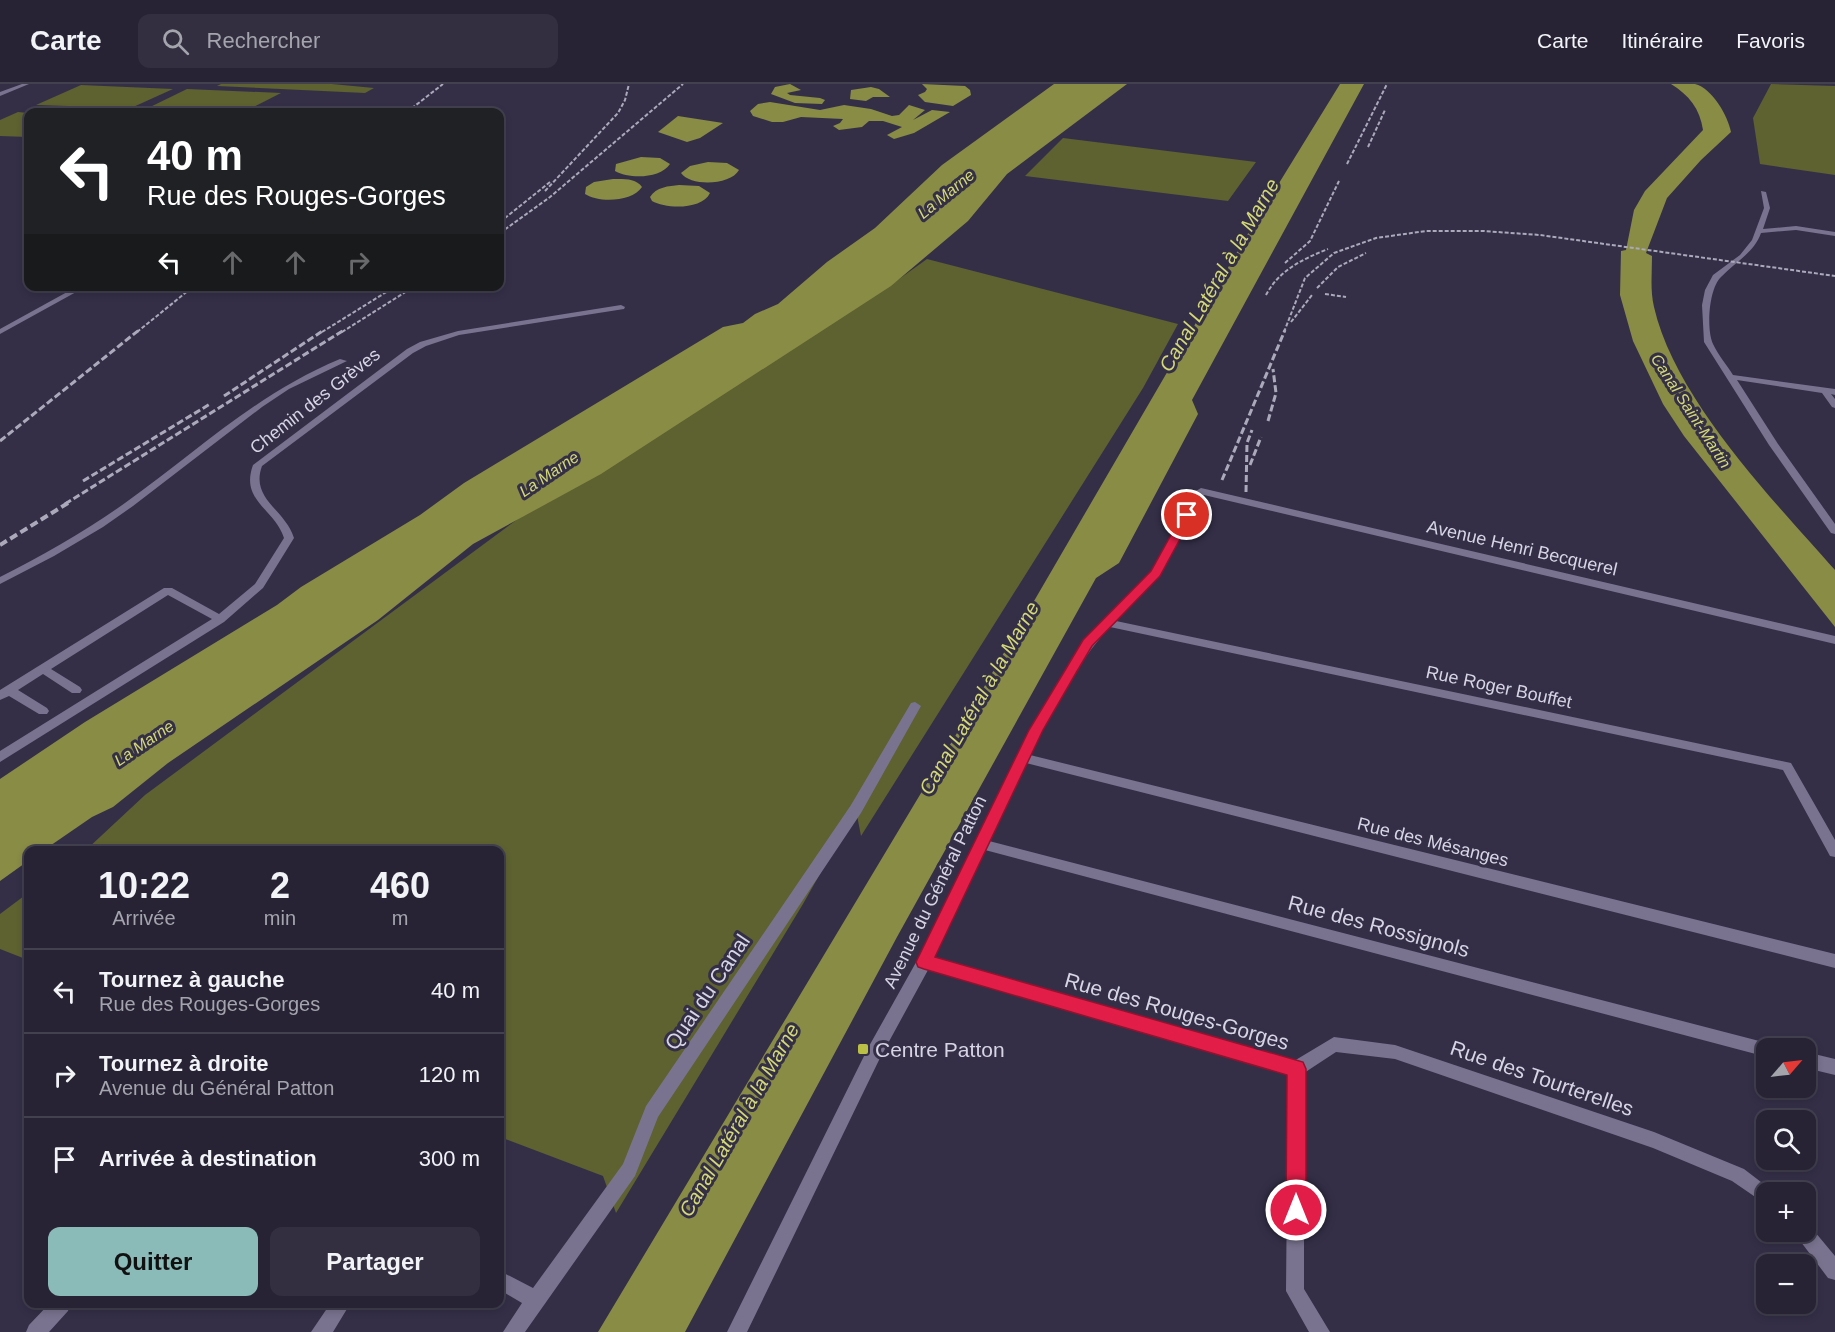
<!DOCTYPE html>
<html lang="fr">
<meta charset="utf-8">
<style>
body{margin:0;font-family:Helvetica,sans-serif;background:#332f41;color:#f1f3f6;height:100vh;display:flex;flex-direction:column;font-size:22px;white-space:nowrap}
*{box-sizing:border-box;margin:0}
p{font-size:20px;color:#a4a4ad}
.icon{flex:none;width:33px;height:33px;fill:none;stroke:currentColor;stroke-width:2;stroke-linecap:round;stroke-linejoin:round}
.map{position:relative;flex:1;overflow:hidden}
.details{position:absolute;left:24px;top:762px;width:480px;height:462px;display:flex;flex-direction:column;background:#272335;border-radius:12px;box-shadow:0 3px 9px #0003,0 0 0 2px #434050}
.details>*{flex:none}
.guide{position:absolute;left:24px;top:24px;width:480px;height:183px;border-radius:12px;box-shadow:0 3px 9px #0003,0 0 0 2px #434050;background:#202124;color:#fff;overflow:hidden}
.needle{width:39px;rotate:62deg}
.fabs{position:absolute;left:1756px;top:954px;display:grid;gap:12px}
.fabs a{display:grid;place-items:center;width:60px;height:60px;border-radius:12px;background:#272335;box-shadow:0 3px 9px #0003,0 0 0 2px #434050;font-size:30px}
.pin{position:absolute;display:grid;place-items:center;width:51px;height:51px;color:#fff;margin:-26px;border:3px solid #fff;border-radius:50%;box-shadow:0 2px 6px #0007}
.me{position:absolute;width:66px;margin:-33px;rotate:0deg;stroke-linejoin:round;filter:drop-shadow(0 0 4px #0008)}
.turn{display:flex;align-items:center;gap:21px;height:126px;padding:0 24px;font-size:27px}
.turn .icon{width:78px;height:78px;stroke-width:2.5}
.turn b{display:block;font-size:42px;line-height:51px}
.lanes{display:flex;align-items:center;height:57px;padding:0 24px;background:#0003;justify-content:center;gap:30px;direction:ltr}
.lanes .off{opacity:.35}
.eta{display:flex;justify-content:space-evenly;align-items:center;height:102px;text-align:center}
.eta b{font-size:36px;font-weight:700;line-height:42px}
.button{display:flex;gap:12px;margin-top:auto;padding:12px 24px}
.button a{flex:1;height:69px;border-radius:12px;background:#8bbbb9;color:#111;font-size:24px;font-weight:700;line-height:69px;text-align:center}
.button a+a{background:#332f41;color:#f1f3f6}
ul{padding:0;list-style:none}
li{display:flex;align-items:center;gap:18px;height:84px;padding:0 24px;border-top:2px solid #434050}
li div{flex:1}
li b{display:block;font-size:22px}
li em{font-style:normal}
header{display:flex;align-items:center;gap:36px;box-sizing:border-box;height:84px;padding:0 30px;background:#272335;border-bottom:2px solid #434050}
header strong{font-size:28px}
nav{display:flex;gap:33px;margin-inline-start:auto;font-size:21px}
.search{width:420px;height:54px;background:#332f41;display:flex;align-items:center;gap:15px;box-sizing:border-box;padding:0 21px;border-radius:12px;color:#a4a4ad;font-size:22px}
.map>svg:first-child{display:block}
</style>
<header>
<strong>Carte</strong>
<div class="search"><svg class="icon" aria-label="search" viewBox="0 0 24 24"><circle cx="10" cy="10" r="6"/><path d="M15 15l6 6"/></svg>Rechercher</div>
<nav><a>Carte</a><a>Itinéraire</a><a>Favoris</a></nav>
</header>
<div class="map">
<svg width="1835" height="1248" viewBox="0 0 1835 1248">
<rect width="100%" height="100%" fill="#342f47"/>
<path fill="#5e6130" d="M221 0H332L374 4 365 9 217 2Z
M1771 0 1835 2V91L1760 80 1753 34Z
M81 1 173 5 131 24 36 21Z
M187 5 281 9 244 28 146 25Z
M18 28 28 29V53L0 52V36Z
M1063 54 1256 78 1228 117 1025 92Z
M927 175 1178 240 1143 304 861 752 856 726 803 820 616 1129 603 1092 500 1053V766H86L145 711 534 423 888 203Z
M28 809V876L0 865V830Z"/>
<path fill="#888c45" d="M790 0 801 6 787 9 790 11 820 14 825 16 822 20 795 19 771 10 775 3Z
M922 0 965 2 970 6 971 11 953 22 925 18 918 11 925 8 927 5Z
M1054 0H1127L1007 90 968 137 891 202 601 390 473 460 378 536 168 679 113 723 92 733 44 766H28V777L0 797V695L85 638 277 521 301 503 420 431 464 399 723 243 743 239 755 230 778 220 827 178 875 144 942 81Z
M1340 0H1364L1192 316 1198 330 1119 479 1096 494 897 853 685 1248H598L963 639 1247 151Z
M1671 0C1678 0 1688 0 1695 0 1712 4 1728 32 1731 48L1701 76 1667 114 1646 169 1652 172C1652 189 1650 206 1654 223 1675 315 1773 416 1835 486V543L1684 352 1663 320 1633 257 1620 211 1621 167 1626 166 1634 126 1645 107 1703 46C1700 25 1689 11 1671 0Z
M871 3 879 5 890 13H873L866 17 850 15 851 6Z
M770 18 820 26 844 21 871 25 892 32 899 31 909 21 925 26 913 36 932 26 950 28 914 49 894 55 887 51 902 43 883 37H869L862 43 839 46 833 42 840 39 843 35 801 33 783 38H772L753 32 750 27 758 20Z
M678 32 723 39 700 54 687 58 658 48Z
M641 73 660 74 670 80C660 95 629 95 615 87L616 80Z
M708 78 727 79 739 86C731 101 691 103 681 89L690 82Z
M613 95C623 95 636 94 642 103 632 118 599 119 585 110L586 103 594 98Z
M679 101 699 102 710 109C702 126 666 125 652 117L650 113C656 103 669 102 679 101Z"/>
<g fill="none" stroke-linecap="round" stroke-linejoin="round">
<path fill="#79738f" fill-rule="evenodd" d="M22 0H29L0 12V8Z
M1761 107 1766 108 1770 124 1763 145 1796 142 1835 148V152L1796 146 1761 149C1754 169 1735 178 1721 193 1709 204 1706 245 1713 260 1718 271 1727 281 1733 291L1835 305V311L1831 310 1835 315V324L1832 323 1822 309 1737 296 1778 360 1835 440V450L1831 449 1769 361 1704 258 1702 221 1705 206 1713 191 1740 171 1752 156 1764 124Z
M78 202H87L0 250V245Z
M621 221 625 223 624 225 459 251 426 262 413 269 262 382C250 415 285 425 294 454L263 504 224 538 0 678V667L212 535 168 511 51 585 80 603 82 606 80 609H72L43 590 18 606 47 624 49 627 47 630H39L9 612 0 616V606L164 504H172L219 530 255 500 284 454C274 424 240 417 253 381L407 265 420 258 458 247Z
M340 275 347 277 289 305 262 323 133 422 103 443 54 472 0 500V493C43 471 86 447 125 419 198 367 256 310 340 275Z
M1201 404 1835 552V560L1204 411 1160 491 1116 537 1791 679 1835 756V773L1830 772 1783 686 1110 543C1078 577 1050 629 1030 671L1835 870V884L1026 679 989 757 1767 959 1773 961 1774 964H1767V973L985 766 933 874 1294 977 1334 953 1395 961 1654 1048 1744 1085 1774 1108H1767V1121L1732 1097 1653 1064 1395 975 1336 968 1304 989V1205L1330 1248H1309L1286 1207 1288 990 928 886 880 974 747 1248H727L868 964 919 873 1030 646 1084 556 1152 487 1196 407Z
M915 618 921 622 861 729 658 1033 635 1092 525 1248H503L522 1219 500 1206V1187L533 1204 623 1080 646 1022 851 721 911 619Z
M1806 968 1835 975V991L1806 984Z
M1806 1140 1810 1142 1835 1172V1196L1828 1194 1798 1154 1795 1148H1806Z
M49 1220H70L68 1227 49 1248H26L29 1241Z
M330 1220H350L333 1248H311Z"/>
<path stroke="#aca9bb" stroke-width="2" stroke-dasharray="4 2" stroke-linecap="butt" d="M407 28 443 0
M1368 63 1385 26
M1347 80 1387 0
M545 107 618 29 625 16 629 0
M500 138 550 98
M500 149 550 113 683 0
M1285 179 1310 157 1339 97
M1317 204 1338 183 1366 169
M1325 210 1346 213
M1266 211C1279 186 1303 175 1328 165
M1291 238 1312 211
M137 248 194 202
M322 248 396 202
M342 248 415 202
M1284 248 1305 194 1334 169 1376 154 1426 147H1483L1540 151 1835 192"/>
<path stroke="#aca9bb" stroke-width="3" stroke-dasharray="7 3" stroke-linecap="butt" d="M224 312 324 246
M1268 337 1276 309 1273 285
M0 357 139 246
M1250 381 1261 353
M1222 396 1285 246
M83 397 210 320
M1246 408 1247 359 1252 346
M65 420 344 246"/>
<path stroke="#aca9bb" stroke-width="4" stroke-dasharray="8 4" stroke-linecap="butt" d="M0 461 68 419"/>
</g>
<path fill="#e11d48" stroke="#92132f" stroke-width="1.5" d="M1187 428 1193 431 1160 492 1092 562 1076 589 1043 646 935 873 1303 978 1306 985V1126L1303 1133 1296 1136 1289 1133 1286 1126 1287 991 924 885 918 883 916 878 1029 646 1064 588 1083 556 1151 487 1182 431Z"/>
<rect fill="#bac045" stroke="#342f47" stroke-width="2" x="857" y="959" width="12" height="12" rx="3"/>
<g text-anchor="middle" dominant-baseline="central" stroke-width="6" stroke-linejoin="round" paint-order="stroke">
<g font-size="16" font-style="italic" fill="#d3d974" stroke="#342f47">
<text transform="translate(946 110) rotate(-39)">La Marne</text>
<text transform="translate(1691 327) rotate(57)">Canal Saint-Martin</text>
<text transform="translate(549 390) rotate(-34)">La Marne</text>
<text transform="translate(144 659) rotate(-34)">La Marne</text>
</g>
<g font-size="18" fill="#d7d4e4" stroke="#342f47">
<text transform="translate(315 317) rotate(-38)">Chemin des Grèves</text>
<text transform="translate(1522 464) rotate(13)">Avenue Henri Becquerel</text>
<text transform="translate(1499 603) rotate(12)">Rue Roger Bouffet</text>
<text transform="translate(1433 758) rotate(14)">Rue des Mésanges</text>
<text transform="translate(935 808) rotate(-64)">Avenue du Général Patton</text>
</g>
<g font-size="20" font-style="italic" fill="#d3d974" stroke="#342f47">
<text transform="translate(1219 191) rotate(-60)">Canal Latéral à la Marne</text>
<text transform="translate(979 614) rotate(-60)">Canal Latéral à la Marne</text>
<text transform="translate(739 1036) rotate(-60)">Canal Latéral à la Marne</text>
</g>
<g font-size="21" fill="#d7d4e4" stroke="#342f47">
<text transform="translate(1379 842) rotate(15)">Rue des Rossignols</text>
<text transform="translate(707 908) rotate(-56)">Quai du Canal</text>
<text transform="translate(1177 927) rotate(16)">Rue des Rouges-Gorges</text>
<text transform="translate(1542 994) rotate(19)">Rue des Tourterelles</text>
</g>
<g font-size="21" fill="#d7d4e4" stroke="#342f47" text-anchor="start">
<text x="875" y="965">Centre Patton</text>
</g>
</g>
</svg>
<div class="fabs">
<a><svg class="needle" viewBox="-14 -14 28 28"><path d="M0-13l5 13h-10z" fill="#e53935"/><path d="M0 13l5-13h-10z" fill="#a4a4ad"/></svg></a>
<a><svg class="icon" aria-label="search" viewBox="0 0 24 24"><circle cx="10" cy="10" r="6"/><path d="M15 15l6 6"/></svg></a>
<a>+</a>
<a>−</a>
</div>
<div class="pin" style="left:1187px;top:431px;background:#d93025"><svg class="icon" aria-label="arrive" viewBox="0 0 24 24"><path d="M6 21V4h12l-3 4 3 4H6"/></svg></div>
<svg class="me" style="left:1296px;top:1126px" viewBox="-20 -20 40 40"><circle r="17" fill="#e11d48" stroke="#fff" stroke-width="3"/><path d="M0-11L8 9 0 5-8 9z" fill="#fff"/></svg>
<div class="guide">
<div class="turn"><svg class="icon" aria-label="left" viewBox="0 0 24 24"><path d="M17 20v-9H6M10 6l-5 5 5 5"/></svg><div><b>40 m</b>Rue des Rouges-Gorges</div></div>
<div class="lanes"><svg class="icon" aria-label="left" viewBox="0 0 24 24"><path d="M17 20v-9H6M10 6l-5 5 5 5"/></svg><svg class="icon off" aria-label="ahead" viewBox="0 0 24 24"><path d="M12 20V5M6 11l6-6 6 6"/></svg><svg class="icon off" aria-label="ahead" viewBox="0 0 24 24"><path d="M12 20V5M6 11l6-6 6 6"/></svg><svg class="icon off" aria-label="right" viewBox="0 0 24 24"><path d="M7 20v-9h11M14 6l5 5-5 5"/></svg></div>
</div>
<section class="details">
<div class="eta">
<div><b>10:22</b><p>Arrivée</p></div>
<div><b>2</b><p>min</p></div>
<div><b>460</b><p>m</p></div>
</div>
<ul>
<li><svg class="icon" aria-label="left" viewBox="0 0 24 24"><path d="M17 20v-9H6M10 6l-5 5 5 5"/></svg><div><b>Tournez à gauche</b><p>Rue des Rouges-Gorges</p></div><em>40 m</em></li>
<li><svg class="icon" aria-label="right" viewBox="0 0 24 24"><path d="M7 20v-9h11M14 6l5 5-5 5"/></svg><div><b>Tournez à droite</b><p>Avenue du Général Patton</p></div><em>120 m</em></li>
<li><svg class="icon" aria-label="arrive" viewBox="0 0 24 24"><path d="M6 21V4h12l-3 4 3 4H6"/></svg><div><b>Arrivée à destination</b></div><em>300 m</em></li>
</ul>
<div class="button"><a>Quitter</a><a>Partager</a></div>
</section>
</div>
